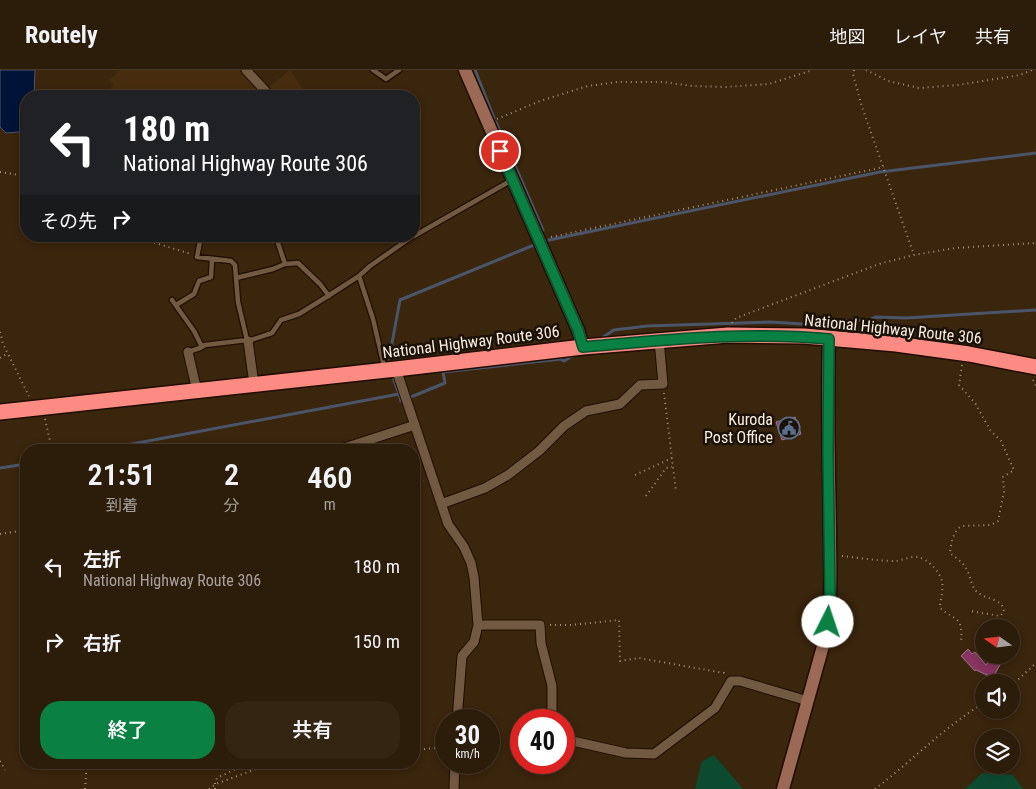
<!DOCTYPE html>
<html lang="ja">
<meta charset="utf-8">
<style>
body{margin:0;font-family:"Roboto Condensed","Noto Sans JP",sans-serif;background:#342513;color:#f1f3f6;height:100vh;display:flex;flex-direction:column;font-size:19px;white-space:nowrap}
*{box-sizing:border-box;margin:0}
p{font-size:16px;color:#a6a19c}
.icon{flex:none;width:28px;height:28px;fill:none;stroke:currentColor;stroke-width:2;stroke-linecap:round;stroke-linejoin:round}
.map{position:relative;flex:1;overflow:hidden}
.sheet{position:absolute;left:20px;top:374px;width:400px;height:325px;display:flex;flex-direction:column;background:#2c1c0a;border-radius:20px;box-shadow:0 2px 8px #0003,0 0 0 1px #483a2b}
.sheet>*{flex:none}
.hud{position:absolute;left:20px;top:20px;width:400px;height:152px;border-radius:20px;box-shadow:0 2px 8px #0003,0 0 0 1px #483a2b;background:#202124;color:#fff;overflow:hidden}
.needle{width:32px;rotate:284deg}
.controls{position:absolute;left:975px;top:549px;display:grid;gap:10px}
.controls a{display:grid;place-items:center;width:45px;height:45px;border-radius:50%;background:#2c1c0a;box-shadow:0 2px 8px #0003,0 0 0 1px #483a2b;font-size:25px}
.speed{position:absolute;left:435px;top:639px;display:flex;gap:10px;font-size:25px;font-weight:700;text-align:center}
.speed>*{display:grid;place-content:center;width:65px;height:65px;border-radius:50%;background:#2c1c0a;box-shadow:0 2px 8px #0003,0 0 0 1px #483a2b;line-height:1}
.speed small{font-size:12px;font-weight:400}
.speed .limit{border:8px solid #d22;background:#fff;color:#111}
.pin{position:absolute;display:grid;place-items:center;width:42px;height:42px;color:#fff;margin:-21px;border:2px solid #fff;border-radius:50%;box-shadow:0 1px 5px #0007}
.me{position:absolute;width:55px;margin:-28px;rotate:4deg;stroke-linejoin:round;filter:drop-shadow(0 0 4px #0008)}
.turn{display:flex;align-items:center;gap:18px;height:105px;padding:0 20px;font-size:22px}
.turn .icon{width:65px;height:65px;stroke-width:2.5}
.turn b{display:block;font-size:35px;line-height:42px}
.then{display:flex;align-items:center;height:48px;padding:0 20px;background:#0003;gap:10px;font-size:19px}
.eta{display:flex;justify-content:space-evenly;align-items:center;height:85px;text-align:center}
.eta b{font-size:30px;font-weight:600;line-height:35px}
.cta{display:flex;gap:10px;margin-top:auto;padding:10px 20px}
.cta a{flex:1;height:58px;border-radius:20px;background:#0b8043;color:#fff;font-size:20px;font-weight:600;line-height:58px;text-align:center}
.cta a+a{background:#342513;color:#f1f3f6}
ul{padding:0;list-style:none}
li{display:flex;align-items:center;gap:15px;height:75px;padding:0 20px}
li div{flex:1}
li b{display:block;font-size:19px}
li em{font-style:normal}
header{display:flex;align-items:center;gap:30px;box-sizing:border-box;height:70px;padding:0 25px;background:#2c1c0a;border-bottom:1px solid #483a2b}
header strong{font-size:24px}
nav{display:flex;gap:28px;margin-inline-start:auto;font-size:18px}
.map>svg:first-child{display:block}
</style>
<header>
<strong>Routely</strong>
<nav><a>地図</a><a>レイヤ</a><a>共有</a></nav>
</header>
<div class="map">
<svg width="1036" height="719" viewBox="0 0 1036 719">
<rect width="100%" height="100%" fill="#3a250d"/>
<path fill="#472d0e" d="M120 0H239L263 26H102L114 15 109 10Z
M290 0 308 26H276L269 17Z"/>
<path fill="#0c4b2f" d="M714 685 743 719H695L702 691Z
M982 703 1013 705 1023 719H965Z"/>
<path fill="#001438" stroke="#4b556a" d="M0 0H35L34 26H26V59L19 62 6 63 0 57Z"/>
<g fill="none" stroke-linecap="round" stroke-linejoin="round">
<path stroke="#4b556a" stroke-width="3" d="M475 0 494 48
M496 52 543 160
M549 170 880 102 1036 83
M600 269 614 260 647 256 771 252 833 256 840 251 869 250 876 247 906 248 1036 240
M389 289 400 230 534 175
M399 324 401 331 445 313 443 302 561 289 564 291 575 284
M100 380 399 324 393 307
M0 398 26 394"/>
</g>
<path fill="#873460" stroke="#997685" d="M795 347 801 364 782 370 776 352Z
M968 579 972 584 975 582 986 595 993 585H1005L995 604 1002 612 976 600 975 601 961 586Z"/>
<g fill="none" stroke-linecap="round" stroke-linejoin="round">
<g stroke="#210d00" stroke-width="7">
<path id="lane" d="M373 0 386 9 399 0
M201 166 197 187 231 191 235 195 238 232 247 270
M278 166V173L285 194
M414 166 512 110
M359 206 373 249 384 296
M236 208 273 199 285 194 298 193 320 214 329 226
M172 230 194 261 202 277
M176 235 194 224 199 211 211 207 212 189
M188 282 200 278 205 275 247 270 248 271 272 263 281 250 299 244 328 226 359 206 370 196 413 166"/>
</g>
<g stroke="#210d00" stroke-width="11">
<path id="street" d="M246 0 270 26
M248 271 254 314
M188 282 197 321
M396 299 448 454 464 477 471 493 474 507 478 555 474 572 462 586 457 650
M338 380 415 355
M441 434 485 418 508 405 539 381 564 356 586 341 620 334 640 315 663 314 659 270
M478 555H540L541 573 552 616V650
M564 666 568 670 626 683 654 684 715 638 731 611H740L808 631
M454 719 455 692"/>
</g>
<g stroke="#210d00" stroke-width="15">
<path id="secondary" d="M465 0 578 260 583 277
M783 719 823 576C833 539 830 500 830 462 829 398 827 333 829 269"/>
</g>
<g stroke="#210d00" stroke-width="18">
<path id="highway" d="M0 342 396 299 583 277 728 265 804 266 896 274 969 284 1036 297"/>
</g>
<path stroke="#a2907e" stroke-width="2" stroke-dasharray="1 4" stroke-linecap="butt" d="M854 0 853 4 862 37 914 185
M866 0 888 11 919 18 958 15 1020 5 1032 0
M497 49 540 31 588 16 617 12H663L692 16 725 17 769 14 813 0
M0 102 26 106
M125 166 139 168 191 184
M551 167 884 97
M732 253 736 248 834 211 882 193 914 185 955 178 1036 173
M0 262 3 274 29 326
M0 288 8 283
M962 295 959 315 975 333 990 360 1001 371 1014 400 1003 407 1004 422 998 451 991 455 962 456C953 460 951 474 950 483 956 488 964 493 967 500 971 508 971 516 977 522 986 530 1003 528 1004 542L1000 546 970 541
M1033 310 1036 316
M664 323 676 422
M45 349 52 380
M635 405 672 388
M414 413 424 411
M646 426 666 398 672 397
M0 464 26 460
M842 486C860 488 878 491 896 491 903 490 911 486 918 487 929 490 939 501 942 511 944 520 940 529 940 538 957 552 963 546 961 573
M550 555H571L619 550 620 591 639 588 724 603 725 605
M1011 616 1036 593
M414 680 446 677
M0 691 5 700
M85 719 87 692
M209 719 216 714 264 696 281 692
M215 719V712L217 708 250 692
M875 719C912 691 944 657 984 633"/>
<use href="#lane" stroke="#725a42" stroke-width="4.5"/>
<use href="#street" stroke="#725a42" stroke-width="9"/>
<use href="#secondary" stroke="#9b6956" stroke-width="12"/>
<use href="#highway" stroke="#fb8b83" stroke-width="15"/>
</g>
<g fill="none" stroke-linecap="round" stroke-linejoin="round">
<g stroke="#07532c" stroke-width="12">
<path id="route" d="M500 81 578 260 583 277C665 270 747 261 829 269L828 383 830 524 828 552"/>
</g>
<use href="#route" stroke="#0b8043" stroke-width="9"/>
</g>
<defs>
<g id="civic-ring" transform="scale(1.125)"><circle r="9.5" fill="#1a1107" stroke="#5c6f8a" stroke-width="1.5"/><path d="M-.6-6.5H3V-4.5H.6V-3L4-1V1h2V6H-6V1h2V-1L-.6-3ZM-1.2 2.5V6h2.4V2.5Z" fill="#5c6f8a"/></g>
</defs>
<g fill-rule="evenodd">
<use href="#civic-ring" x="789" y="358"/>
</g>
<g text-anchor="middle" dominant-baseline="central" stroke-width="5" stroke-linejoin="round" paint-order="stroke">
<g font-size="16" fill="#faecde" stroke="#1a1107">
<text transform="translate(893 259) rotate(6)">National Highway Route 306</text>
<text transform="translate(471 272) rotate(-7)">National Highway Route 306</text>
</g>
<g font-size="16" fill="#faecde" stroke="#1a1107" text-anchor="end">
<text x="773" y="349">Kuroda<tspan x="773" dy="18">Post Office</tspan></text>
</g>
</g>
</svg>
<div class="controls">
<a><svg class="needle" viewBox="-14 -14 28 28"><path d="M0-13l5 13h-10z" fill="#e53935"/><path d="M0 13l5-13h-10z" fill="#a6a19c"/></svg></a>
<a><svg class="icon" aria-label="sound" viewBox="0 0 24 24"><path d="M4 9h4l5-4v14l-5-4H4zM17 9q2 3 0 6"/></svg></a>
<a><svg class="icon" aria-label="layers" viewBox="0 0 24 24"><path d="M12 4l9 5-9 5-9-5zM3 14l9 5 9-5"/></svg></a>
</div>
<div class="speed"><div>30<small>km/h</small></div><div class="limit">40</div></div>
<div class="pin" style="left:500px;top:81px;background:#d93025"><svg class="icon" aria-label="arrive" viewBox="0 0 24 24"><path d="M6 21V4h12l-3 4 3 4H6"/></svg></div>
<svg class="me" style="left:828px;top:552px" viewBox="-20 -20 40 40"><circle r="19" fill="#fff"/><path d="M0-13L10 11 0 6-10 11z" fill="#0b8043"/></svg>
<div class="hud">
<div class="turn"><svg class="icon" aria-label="left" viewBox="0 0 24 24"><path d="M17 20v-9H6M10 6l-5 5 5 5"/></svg><div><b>180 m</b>National Highway Route 306</div></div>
<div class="then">その先<svg class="icon" aria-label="right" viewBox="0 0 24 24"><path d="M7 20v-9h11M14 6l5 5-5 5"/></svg></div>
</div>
<section class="sheet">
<div class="eta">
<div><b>21:51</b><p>到着</p></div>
<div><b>2</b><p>分</p></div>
<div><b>460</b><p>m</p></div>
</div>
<ul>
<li><svg class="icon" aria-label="left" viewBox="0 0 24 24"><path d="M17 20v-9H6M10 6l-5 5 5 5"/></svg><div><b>左折</b><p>National Highway Route 306</p></div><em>180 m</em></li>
<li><svg class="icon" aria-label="right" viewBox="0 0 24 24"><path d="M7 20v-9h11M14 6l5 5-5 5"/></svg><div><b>右折</b></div><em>150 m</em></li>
</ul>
<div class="cta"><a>終了</a><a>共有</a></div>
</section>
</div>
